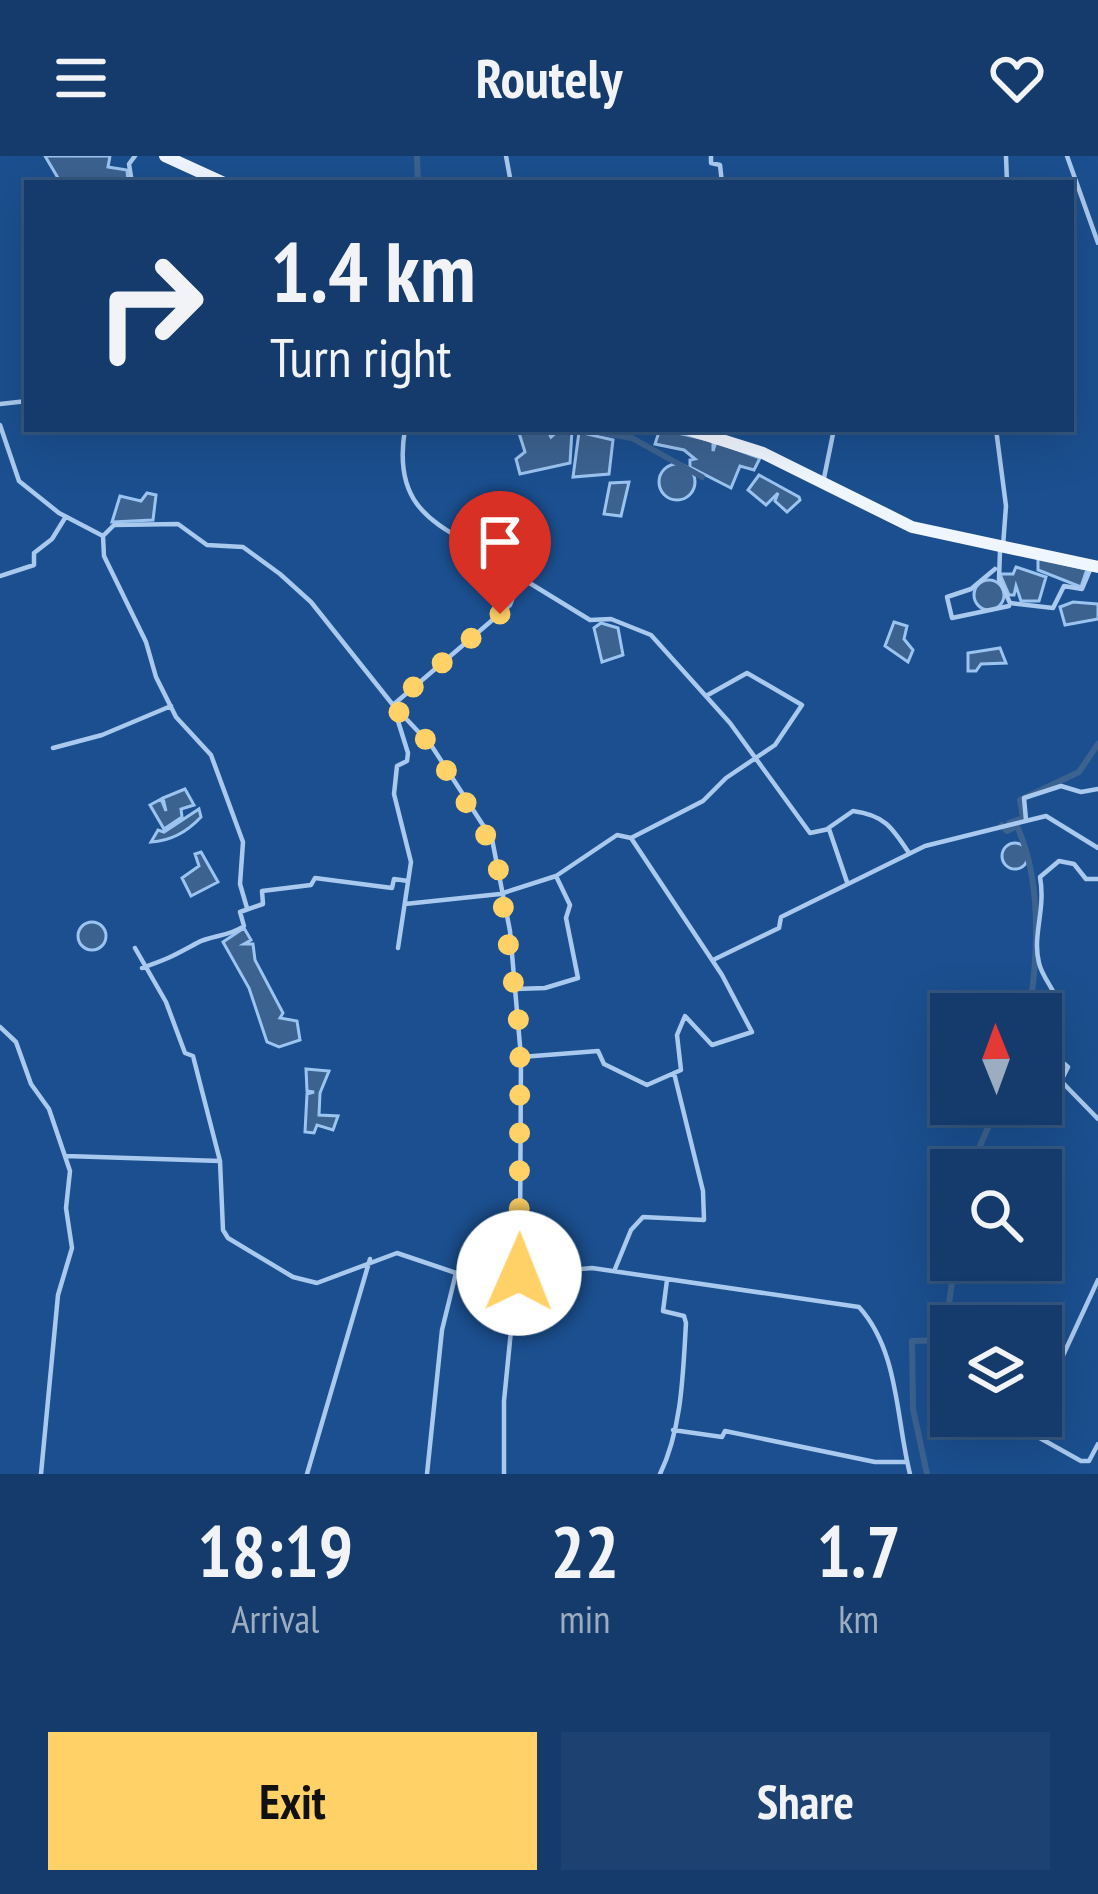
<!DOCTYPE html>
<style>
body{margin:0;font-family:"PT Sans Narrow",sans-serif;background:#1d4271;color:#f1f3f6;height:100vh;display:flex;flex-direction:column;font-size:45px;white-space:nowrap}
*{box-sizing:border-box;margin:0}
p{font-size:39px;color:#9dadc1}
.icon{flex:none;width:66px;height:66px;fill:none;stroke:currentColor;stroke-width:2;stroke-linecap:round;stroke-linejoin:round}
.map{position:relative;height:1318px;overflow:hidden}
.side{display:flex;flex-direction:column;background:#143b6b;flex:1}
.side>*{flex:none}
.hud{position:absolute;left:24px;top:24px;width:1050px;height:252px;border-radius:0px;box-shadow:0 12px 48px #0002,0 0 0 3px #33557e;background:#143b6b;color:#f1f3f6;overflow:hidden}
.needle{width:78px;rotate:359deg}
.tools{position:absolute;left:930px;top:837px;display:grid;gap:24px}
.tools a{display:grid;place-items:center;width:132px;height:132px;border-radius:0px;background:#143b6b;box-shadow:0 12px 48px #0002,0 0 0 3px #33557e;font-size:60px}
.pin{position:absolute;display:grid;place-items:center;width:102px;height:102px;color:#fff;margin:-123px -51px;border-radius:50% 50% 50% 0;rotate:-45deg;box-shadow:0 0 12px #0007}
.pin .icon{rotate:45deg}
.me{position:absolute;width:132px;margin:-66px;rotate:1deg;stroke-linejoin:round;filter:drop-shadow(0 0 9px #0008)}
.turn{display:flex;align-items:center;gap:42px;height:252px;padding:0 48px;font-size:54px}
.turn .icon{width:156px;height:156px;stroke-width:2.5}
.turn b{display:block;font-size:84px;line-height:102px}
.eta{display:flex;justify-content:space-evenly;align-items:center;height:204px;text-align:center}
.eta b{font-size:72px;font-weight:700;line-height:84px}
.button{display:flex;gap:24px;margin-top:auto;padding:24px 48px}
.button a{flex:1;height:138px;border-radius:0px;background:#ffd166;color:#111;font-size:48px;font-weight:700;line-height:138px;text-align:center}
.button a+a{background:#1d4271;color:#f1f3f6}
header{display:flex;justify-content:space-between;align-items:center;height:156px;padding:0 48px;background:#143b6b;font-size:54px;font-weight:700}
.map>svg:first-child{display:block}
</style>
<header><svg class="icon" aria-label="menu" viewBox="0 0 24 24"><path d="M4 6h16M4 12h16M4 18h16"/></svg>Routely<svg class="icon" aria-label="heart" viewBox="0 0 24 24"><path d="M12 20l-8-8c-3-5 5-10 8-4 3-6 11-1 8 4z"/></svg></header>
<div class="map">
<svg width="1098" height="1318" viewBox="0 0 1098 1318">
<rect width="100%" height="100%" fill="#1b4f8f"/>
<path fill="#3c6290" stroke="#9cc4f0" stroke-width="3" d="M45 0H110L108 11 127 14 128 27H61Z
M547 273 551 281 560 273 572 274 570 307 520 318 516 303 525 296 519 277Z
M660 273 713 285V295L716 286 760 302 754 314 740 310 731 332 690 311V304L695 303 684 294 655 288Z
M579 276 613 284 609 318 573 321Z
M659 326a18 18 0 1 1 36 0a18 18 0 1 1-36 0Z
M759 319 799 341 800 344 787 356 775 345 778 337 766 349 748 334Z
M629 326 621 360 604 358 610 327Z
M147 337 156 339 153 364 112 366 120 340 141 345Z
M1038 402 1087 413 1081 431 1038 414Z
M1016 411 1046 421 1039 445H1021L1016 430 1014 439H1009L1000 418H1013Z
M974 439a15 15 0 1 1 30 0a15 15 0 1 1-30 0Z
M1073 446 1098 448V463L1065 469 1060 451Z
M894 466 907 470 904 483 913 494 908 506 885 490Z
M601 467 618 472 623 499 602 506 594 472Z
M1000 492 1006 507 981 508 976 515H968V497Z
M185 633 194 649 181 653 182 661 164 673 150 649 161 643 166 655 163 642Z
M199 653 201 661C187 676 171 685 151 686L158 674 164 676Z
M1002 700a13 13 0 1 1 26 0a13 13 0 1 1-26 0Z
M201 696 218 726 191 740 182 722 199 710 195 698Z
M78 780a14 14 0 1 1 28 0a14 14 0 1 1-28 0Z
M244 772 251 784 244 788H253L255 804 283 857 280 862 297 865 300 884 279 891 267 886 249 832 223 786Z
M306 913 329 915 320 937 319 959 338 960 333 974 317 969 314 977 305 976 307 938 314 936 307 935Z"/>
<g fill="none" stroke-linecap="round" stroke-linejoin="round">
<path stroke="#3c6290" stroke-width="6" d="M417 0 418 27
M581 273 632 282 702 321
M1009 667 1023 662 1020 644 1079 616 1098 588
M1002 669 1007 675 1017 670C1042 725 1038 800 1029 858
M976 1014 974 1004 998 948
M927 1318 913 1253 912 1185 944 1184 955 1104"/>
<path stroke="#a9c9ee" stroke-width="4.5" d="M506 0 511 27
M711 0V7L720 9 722 27
M1006 0 1007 27
M1067 0 1098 87
M132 27 129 8 135 0
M0 248 27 245
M0 269 19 325 59 357 103 380 114 369 178 368 207 389 243 391 280 418 311 446 393 549 408 597 407 605 397 610 394 638 411 706 398 792
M405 273C388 374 465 371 520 423L510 449 393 549 431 589 492 683 510 775 521 901 520 1084 504 1245V1318
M996 273 1006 350 1003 390
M824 322 834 273
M103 380 104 400 146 486 156 521 176 561 211 599 243 686 240 728 247 752
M1000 395 999 423 1010 447 1053 452 1064 430 1082 433 1090 414
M995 413 971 433 947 441 952 462 1009 450
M0 420 34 409V397L52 383 65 362
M523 423 590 464 611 463 651 479 730 567 810 677 829 673 847 726
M53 592 102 579 171 550
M1026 664 1024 642 1061 630 1081 636 1098 633
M827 673 853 655C884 659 892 671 909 697
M405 748 500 738 556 720
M135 792 166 846 185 897 193 900 220 1005
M715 803 779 772 781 761 925 690 1046 660 1098 692
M142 812C170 802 171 801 197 787 212 779 228 781 244 770L240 756 263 748 262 735 311 729 315 722 392 732 394 723 408 725
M516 833 545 832 578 822 566 762 570 749 556 720 617 679 631 682
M1041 867 1057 843C1052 831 1042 820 1039 807 1032 779 1046 754 1040 721L1059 705 1074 708 1086 723H1098
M0 871 16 886 31 928 49 953 70 1015 66 1052 72 1092 58 1139 41 1318
M1041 888 1068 911 1061 925 1098 963
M521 901 598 895 604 908 647 929 681 914 677 879 685 860 712 889 752 876 722 819 631 682 703 645 726 622 775 589 802 549 747 517 706 540
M66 1000 220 1005 223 1074 228 1082 293 1121 317 1127 397 1097 456 1117 492 1121 592 1112 859 1151C899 1195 896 1263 910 1318
M615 1113 631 1074 643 1061 704 1064 703 1035 674 917
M1041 1247 1098 1124
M1035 1260 1029 1276 1081 1305H1089L1098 1288
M673 1274 722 1281 725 1275 875 1306H905
M307 1318 370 1103
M427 1318 442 1174 456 1117
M660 1318C682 1273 683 1217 686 1167L684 1160 663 1155 667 1124"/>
<path stroke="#f0f6ff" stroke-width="12" d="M165 0 224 27
M687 273 763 297 912 371 1098 411"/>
</g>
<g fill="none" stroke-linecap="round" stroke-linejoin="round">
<path stroke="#ffd166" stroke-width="21" stroke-dasharray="0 37.8" d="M500 458 392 549 431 589 496 696 520 876 519 1117"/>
</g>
</svg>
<div class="tools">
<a><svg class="needle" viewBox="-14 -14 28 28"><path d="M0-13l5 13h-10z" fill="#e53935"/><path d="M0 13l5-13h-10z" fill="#9dadc1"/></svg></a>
<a><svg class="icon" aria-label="search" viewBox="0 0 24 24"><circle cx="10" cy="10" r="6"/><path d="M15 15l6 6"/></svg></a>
<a><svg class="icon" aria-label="layers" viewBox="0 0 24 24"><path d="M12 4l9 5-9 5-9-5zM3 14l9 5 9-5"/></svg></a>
</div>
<div class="pin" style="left:500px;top:458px;background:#d93025"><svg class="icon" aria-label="arrive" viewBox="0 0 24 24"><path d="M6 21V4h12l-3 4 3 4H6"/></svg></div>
<svg class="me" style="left:519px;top:1117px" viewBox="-20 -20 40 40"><circle r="19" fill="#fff"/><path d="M0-13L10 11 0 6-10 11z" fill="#ffd166"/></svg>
<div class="hud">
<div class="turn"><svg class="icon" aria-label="right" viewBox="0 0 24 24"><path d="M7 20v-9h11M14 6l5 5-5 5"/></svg><div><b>1.4 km</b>Turn right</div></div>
</div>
</div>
<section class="side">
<div class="eta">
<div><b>18:19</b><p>Arrival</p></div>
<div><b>22</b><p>min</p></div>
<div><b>1.7</b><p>km</p></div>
</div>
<div class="button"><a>Exit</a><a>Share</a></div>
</section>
